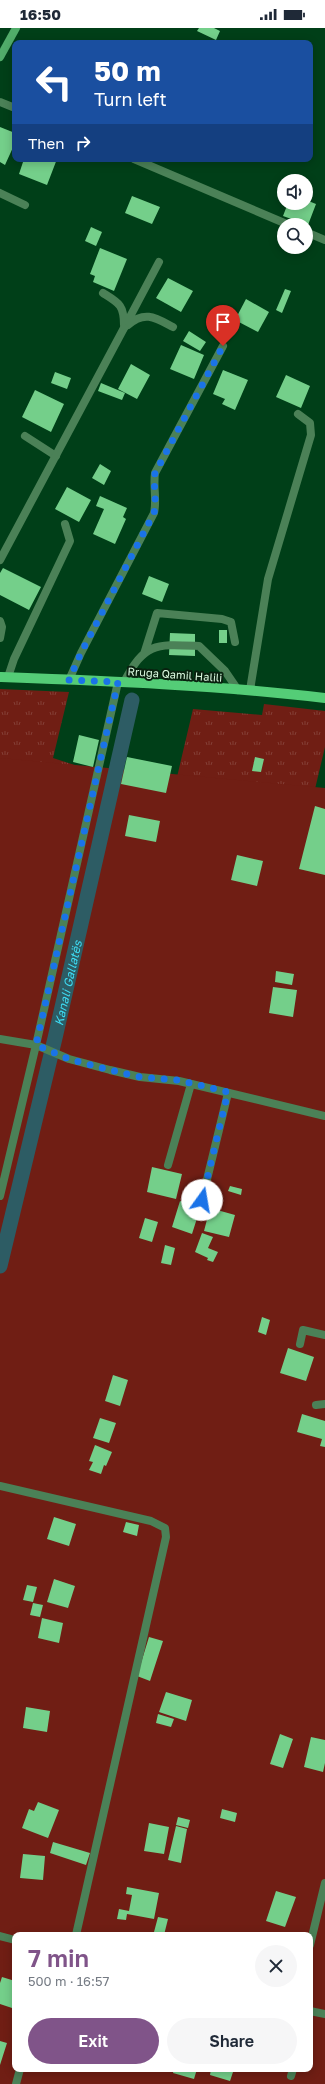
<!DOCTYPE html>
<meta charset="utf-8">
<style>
body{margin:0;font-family:"Golos Text",sans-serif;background:#f6f6f7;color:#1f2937;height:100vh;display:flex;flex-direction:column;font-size:15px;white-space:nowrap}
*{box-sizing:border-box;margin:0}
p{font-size:13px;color:#747a83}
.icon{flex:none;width:22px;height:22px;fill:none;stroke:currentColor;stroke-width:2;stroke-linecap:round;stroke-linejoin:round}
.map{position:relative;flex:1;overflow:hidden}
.drawer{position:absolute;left:12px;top:1904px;width:301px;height:140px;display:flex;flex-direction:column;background:#fff;border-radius:8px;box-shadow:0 2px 10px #0003}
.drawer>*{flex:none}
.top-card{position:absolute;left:12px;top:12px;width:301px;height:122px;border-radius:8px;box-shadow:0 2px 10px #0003;background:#1a4fa0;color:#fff;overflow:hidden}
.controls{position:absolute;left:277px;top:146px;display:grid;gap:8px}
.controls a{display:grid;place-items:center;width:36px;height:36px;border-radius:50%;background:#fff;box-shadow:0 2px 10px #0003;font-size:20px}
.pin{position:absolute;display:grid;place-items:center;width:34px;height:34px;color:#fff;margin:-41px -17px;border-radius:50% 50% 50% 0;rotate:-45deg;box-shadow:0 0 4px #0007}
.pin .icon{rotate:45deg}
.me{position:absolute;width:44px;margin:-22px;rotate:13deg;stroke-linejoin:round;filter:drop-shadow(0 0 3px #0008)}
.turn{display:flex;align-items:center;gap:14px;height:84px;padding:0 16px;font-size:18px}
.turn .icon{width:52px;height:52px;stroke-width:2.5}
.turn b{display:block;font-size:28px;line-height:34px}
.then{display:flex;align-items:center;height:38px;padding:0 16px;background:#0003;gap:8px;font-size:15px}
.round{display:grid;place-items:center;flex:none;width:42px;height:42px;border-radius:21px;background:#f6f6f7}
.headline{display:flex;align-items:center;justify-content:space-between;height:68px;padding:0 16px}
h1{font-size:24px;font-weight:600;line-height:30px;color:#805489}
.primary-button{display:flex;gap:8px;margin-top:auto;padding:8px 16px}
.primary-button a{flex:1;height:46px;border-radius:24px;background:#805489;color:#fff;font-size:16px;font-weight:600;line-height:46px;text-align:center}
.primary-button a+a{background:#f6f6f7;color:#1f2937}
.status{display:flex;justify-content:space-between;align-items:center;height:28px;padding:0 20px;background:#fff;direction:ltr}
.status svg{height:11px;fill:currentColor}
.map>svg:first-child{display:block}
</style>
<div class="status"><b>16:50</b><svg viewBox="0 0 49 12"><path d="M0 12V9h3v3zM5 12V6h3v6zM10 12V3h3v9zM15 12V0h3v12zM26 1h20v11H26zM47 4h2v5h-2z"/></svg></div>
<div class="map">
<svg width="325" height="2056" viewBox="0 0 325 2056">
<defs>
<pattern id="grass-tufts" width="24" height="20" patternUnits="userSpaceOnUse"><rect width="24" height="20" fill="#701e14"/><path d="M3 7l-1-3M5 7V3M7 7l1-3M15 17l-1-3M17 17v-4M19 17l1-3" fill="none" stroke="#843f36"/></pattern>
</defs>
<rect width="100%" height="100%" fill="#003f18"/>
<path fill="url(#grass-tufts)" d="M0 661 69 664 53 730 93 743 0 1004Z
M264 676 325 683V719L295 845 146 881 193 681 262 687Z"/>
<path fill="#701e14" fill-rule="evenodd" d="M0 730 325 760V2056H0ZM15 1907H310V2041H15Z"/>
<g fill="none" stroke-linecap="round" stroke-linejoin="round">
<path stroke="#2d5c64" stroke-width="15" id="s1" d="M0 1238 55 1010 132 672"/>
</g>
<path fill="#74cf8a" d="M199 0H214L220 3 216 12 197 3Z
M0 99 15 105V115L5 137 0 134Z
M24 131H57L47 157 19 146Z
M132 168 160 179 152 196 125 185Z
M306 172 316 176 308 197 283 188 288 175H306Z
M91 199 102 204 96 218 85 213Z
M100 220 127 231 114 263 93 254 95 248 90 246Z
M168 250 193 263 181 284 156 270Z
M285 261 291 263 282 285 276 282Z
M246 271 269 284 258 304 235 292Z
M189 303 206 314 200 323 183 313Z
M181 317 204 327 194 351 170 341Z
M131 336 150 347 137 371 118 361Z
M223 342 248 352 235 382 222 376 225 371 213 366Z
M55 344 71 350 67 361 51 355Z
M286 347 310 358 301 380 276 369Z
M101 355 125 365 122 372 98 363Z
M35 362 64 376 51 404 22 389Z
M100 436 111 443 104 457 92 450Z
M67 459 91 472 79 494 55 481Z
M100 468 127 480 123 489 126 491 115 516 93 506 104 481 96 478Z
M3 540 41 559 29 582 0 567V545Z
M149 548 169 556 162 574 142 566Z
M219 602H227V615H219Z
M170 605 195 606V628L169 627Z
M79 707 99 712 93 739 73 734Z
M127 729 172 738 166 765 121 756Z
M255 729 264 731 261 744 252 743Z
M315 778 325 781V847L299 841Z
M129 787 160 793 156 814 125 808Z
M237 827 263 833 257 858 231 852Z
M276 943 294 946 292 957 275 954Z
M273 959 297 962 293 989 269 985Z
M152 1139 182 1146 176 1171 147 1164Z
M230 1158 242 1161 241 1167 228 1163Z
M180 1173 192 1177 191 1182 199 1184 192 1206 172 1199Z
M210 1180 235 1187 229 1209 204 1203Z
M145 1190 158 1194 152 1214 139 1210Z
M202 1205 213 1209 208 1220 218 1224 213 1234 207 1232 208 1230 195 1224Z
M165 1217 175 1220 171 1237 161 1235Z
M262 1289 270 1292 266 1307 258 1304Z
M288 1320 314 1329 306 1353 280 1345Z
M113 1347 128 1352 120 1378 105 1373Z
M302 1386 325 1393V1419L320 1418 322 1411 297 1404Z
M100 1390 116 1395 109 1415 93 1410Z
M95 1417 112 1424 106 1438 104 1437 101 1446 89 1442 93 1434 89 1433Z
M54 1489 76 1496 69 1518 47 1511Z
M126 1494 139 1497 137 1508 123 1504Z
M54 1551 75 1558 68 1580 47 1574Z
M27 1557 37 1559 33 1574 23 1572Z
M33 1575 43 1577 40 1589 30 1587Z
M42 1590 63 1595 59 1615 38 1610Z
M149 1609 163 1613 150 1653 137 1648Z
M166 1664 192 1672 186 1693 159 1684Z
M26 1679 50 1683 47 1704 23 1700Z
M158 1686 174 1691 171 1699 156 1695Z
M280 1706 293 1711 283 1740 270 1736Z
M311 1709 325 1712V1735L323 1744 304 1739Z
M38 1774 59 1782 48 1810 22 1800 29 1781 34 1783Z
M222 1781 237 1785 235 1794 220 1790Z
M178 1789 190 1792 188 1800 176 1797Z
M149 1795 169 1799 164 1826 144 1823Z
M176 1798 187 1801 181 1835 168 1832Z
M53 1814 90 1825 86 1837 50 1825Z
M23 1826 45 1828 43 1852 20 1850Z
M127 1859 159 1865 154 1891 127 1886 126 1892 117 1891 119 1881 129 1883 132 1867 126 1866Z
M276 1863 296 1869 285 1899 266 1893Z
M158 1889 168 1891 164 1907 154 1904Z
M2 1949 15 1953V1981L0 1976V1955Z
M0 2013 7 2015 0 2037Z
M174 2041H197L194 2051 173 2045Z
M211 2041H234L230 2053 210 2047Z"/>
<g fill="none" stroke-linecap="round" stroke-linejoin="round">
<path stroke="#4b8157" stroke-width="8" d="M0 165 25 177
M103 265C119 275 124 277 124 297
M128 297C145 282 156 290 173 299
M124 300 159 234
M25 408 56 428
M0 593 2 599 0 610
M144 626 157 585 222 591 231 594 235 614
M8 649 14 631 70 513 65 496
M69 652 81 625 154 485C157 472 153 459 155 445L223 318
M124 654C145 614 156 616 199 618L225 643 238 662
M250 662 268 551 311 407 310 395 298 386
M0 1011 36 1017
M168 1137 191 1056
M202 1172 228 1065
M300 1316 303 1302 325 1307
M316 1377 325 1376
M310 1917 325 1855
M291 2048 293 2041"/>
<path stroke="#4b8157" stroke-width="8" d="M0 74 15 80
M134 131 289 197
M306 204 325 212
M0 532 124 300
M36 1017 69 1031 110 1042 140 1049 179 1053 325 1088
M0 1168 36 1017 118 654
M0 1458 151 1493 165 1500 166 1509 76 1907
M0 1908 15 1912
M310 1983 325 1986
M16 2056 20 2041"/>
<path stroke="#51ac6a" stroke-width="8" d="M0 29 16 0"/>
<path stroke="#54cd77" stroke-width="10" d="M0 649C108 653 217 657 325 670"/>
</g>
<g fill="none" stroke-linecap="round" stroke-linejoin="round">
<path stroke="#1a73e8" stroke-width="7" stroke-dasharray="0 12.6" d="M202 1172 228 1064 178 1052 140 1049 110 1042 69 1031 36 1017 118 654 69 652 81 625 154 485C157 472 153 459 155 445L223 318"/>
</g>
<g text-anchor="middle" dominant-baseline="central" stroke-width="4" stroke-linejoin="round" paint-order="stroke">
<g font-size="11" fill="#dbf9e0" stroke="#09210f">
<text transform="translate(175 646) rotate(4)">Rruga Qamil Halili</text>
</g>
<g font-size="12" font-style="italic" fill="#3edcf4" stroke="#09210f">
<text stroke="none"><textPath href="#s1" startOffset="291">Kanali Gallatës</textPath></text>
</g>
</g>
</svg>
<div class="controls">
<a><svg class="icon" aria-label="sound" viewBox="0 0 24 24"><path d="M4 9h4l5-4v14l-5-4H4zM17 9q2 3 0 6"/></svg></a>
<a><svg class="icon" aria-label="search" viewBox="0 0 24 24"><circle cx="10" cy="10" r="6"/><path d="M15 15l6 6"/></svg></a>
</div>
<div class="pin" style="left:223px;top:318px;background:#d93025"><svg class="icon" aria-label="arrive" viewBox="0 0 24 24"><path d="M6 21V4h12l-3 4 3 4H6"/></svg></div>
<svg class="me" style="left:202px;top:1172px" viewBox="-20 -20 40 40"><circle r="19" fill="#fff"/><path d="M0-13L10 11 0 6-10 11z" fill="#1a73e8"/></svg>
<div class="top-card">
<div class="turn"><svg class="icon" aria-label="left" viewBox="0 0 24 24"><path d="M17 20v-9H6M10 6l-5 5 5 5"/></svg><div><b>50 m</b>Turn left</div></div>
<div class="then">Then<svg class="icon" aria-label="right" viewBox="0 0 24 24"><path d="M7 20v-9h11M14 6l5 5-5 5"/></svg></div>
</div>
<section class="drawer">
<div class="headline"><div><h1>7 min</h1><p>500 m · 16:57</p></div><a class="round"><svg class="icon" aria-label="close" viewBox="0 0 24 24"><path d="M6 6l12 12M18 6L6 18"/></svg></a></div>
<div class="primary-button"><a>Exit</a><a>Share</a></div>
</section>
</div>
